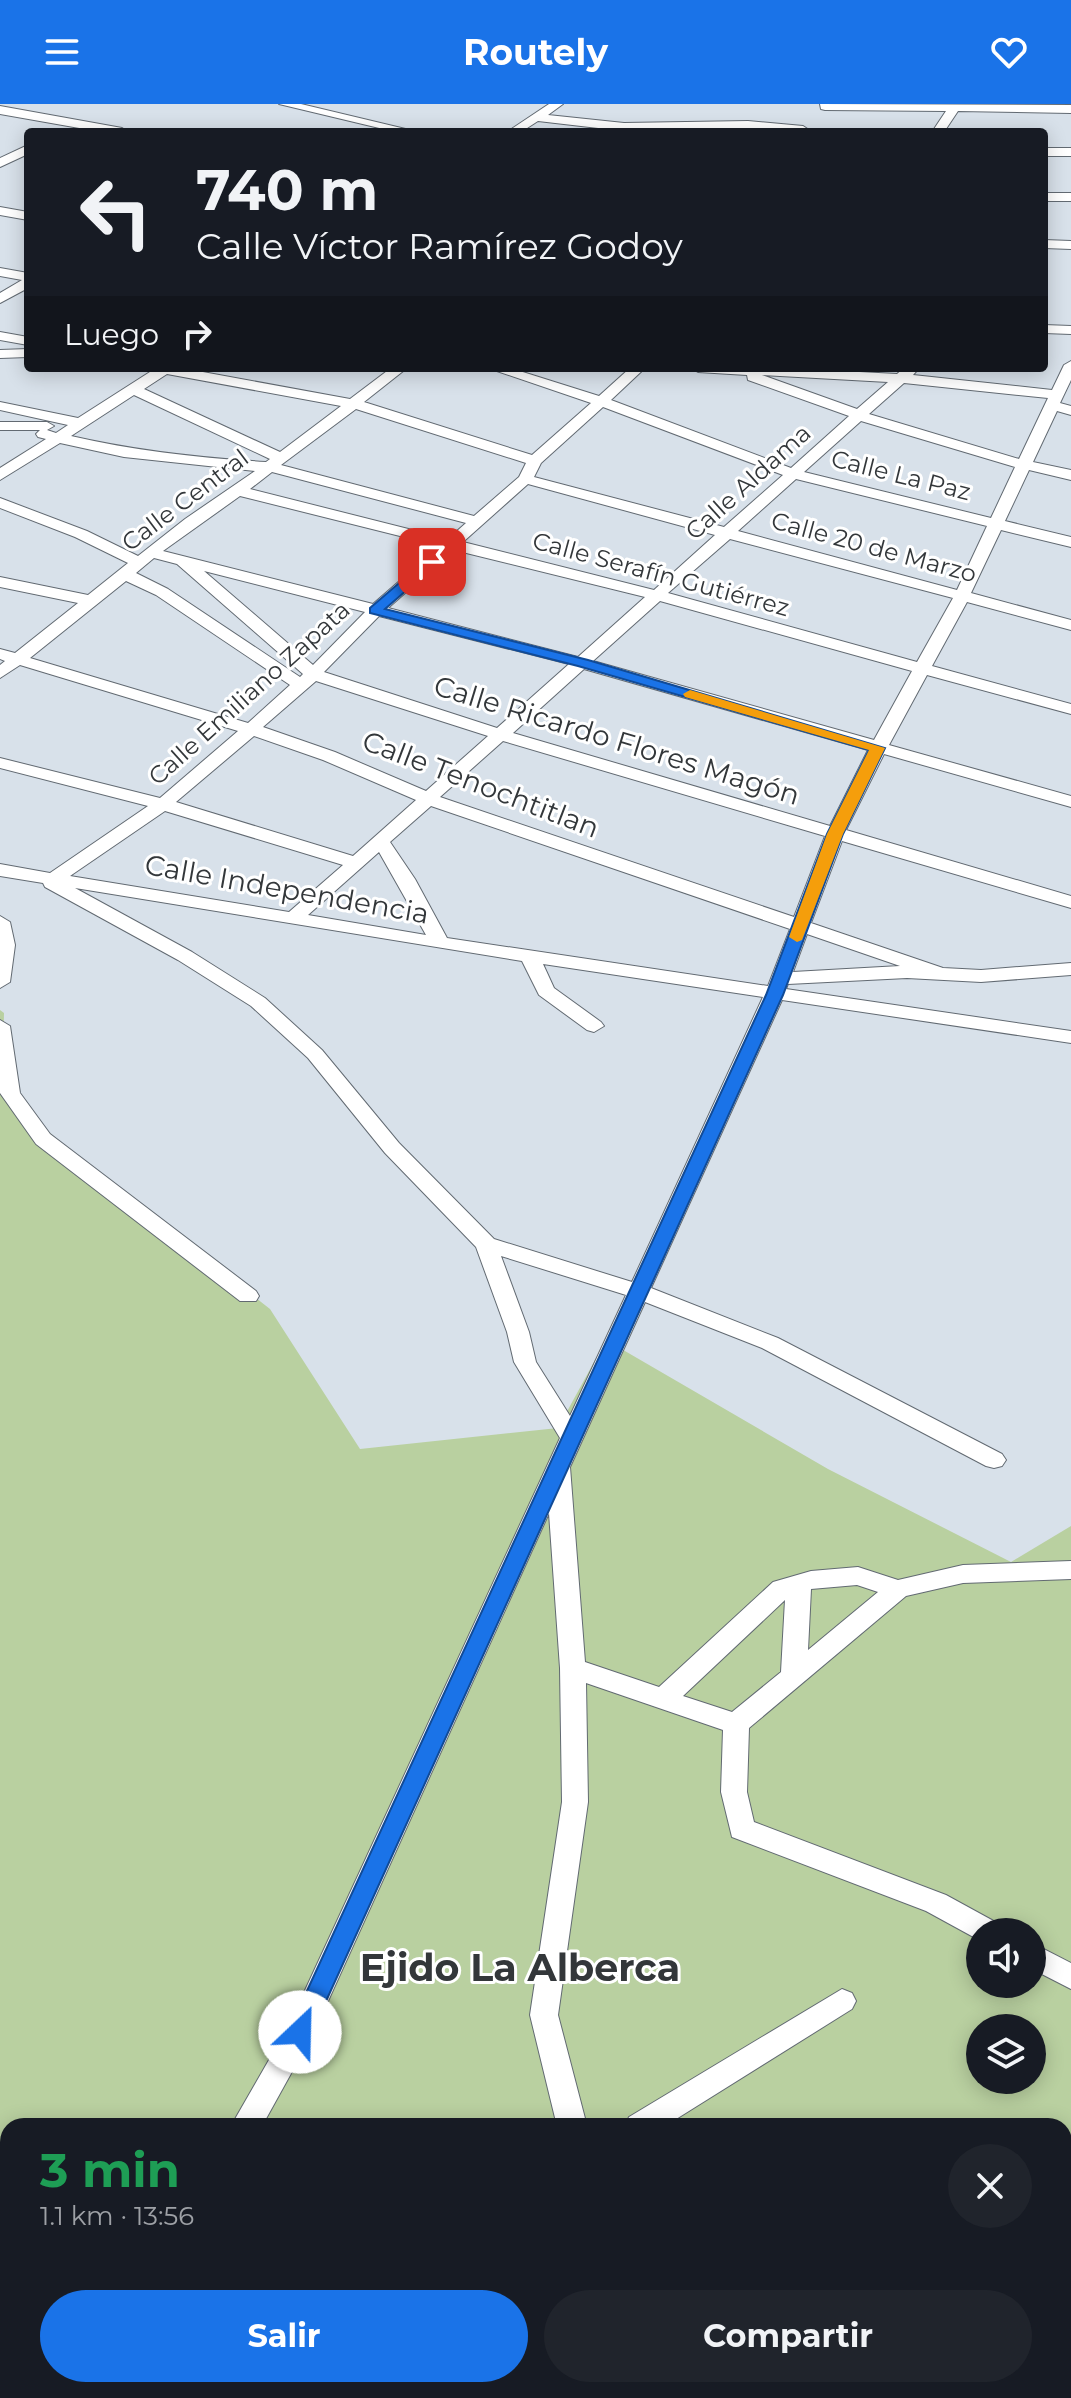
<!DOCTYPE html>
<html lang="es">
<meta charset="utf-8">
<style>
body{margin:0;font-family:Montserrat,sans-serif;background:#20242c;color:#f1f3f6;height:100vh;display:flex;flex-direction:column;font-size:30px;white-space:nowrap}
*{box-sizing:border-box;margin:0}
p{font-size:26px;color:#9ea1a6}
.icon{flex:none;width:44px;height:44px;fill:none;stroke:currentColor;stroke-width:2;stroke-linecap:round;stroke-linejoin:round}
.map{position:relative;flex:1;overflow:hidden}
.details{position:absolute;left:0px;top:2014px;width:1072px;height:280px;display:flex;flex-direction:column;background:#171b24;border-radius:24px 24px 0 0;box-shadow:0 4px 20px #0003}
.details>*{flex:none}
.banner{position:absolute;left:24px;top:24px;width:1024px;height:244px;border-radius:8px;box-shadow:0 4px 20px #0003;background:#171b24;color:#f1f3f6;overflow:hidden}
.buttons{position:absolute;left:966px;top:1814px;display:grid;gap:16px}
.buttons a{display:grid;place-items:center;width:80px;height:80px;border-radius:50%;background:#171b24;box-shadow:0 4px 20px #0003;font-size:40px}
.pin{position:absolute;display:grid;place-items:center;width:68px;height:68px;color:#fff;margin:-34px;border-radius:16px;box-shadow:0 4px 12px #0006}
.me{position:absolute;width:88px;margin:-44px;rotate:24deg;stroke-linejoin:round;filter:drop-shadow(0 0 6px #0008)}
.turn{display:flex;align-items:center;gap:28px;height:168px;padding:0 40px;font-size:36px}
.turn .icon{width:104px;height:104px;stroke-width:2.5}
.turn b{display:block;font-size:56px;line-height:68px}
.then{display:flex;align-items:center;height:76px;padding:0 40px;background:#0003;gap:16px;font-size:30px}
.round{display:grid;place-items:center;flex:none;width:84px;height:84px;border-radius:42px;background:#20242c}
.headline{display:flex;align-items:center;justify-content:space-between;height:136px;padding:0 40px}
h1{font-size:48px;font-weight:700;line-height:60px;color:#1e9e55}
.primary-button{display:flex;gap:16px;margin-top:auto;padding:16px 40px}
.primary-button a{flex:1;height:92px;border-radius:48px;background:#1a73e8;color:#fff;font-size:32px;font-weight:700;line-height:92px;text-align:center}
.primary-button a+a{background:#20242c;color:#f1f3f6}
header{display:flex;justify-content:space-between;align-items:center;height:104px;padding:0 40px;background:#1a73e8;color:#fff;font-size:36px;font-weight:700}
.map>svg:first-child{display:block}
</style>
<header><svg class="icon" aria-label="menu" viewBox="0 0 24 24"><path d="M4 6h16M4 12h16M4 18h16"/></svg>Routely<svg class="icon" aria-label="heart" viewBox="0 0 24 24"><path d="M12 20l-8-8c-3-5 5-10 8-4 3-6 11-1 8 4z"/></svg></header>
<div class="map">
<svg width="1071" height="2294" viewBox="0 0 1071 2294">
<rect width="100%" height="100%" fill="#d8e1ea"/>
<path fill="#b9d0a0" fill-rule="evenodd" d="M0 906 4 909 3 954 19 1002 103 1075 270 1205 360 1345 558 1324 606 1236 828 1365 1011 1458 1071 1422V2294H0ZM980 1828H1032V1880H980ZM980 1924H1032V1976H980ZM8 2022H1064V2286H8Z"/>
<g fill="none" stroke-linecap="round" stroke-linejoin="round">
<g stroke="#626a72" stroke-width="2">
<path id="minor" d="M279 0H301L418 28H396Z
M549 0H563L548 11 624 19 748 17 803 22 809 26 624 27 538 17 521 28H507Z
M820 0 1071 1V9L958 7 944 28H932L946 7 825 6 821 5Z
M0 2 122 24 128 28H102L0 10Z
M28 41V50L0 63V54Z
M1044 44H1071V52H1044Z
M1044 89H1071V97H1044Z
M0 103 28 108V116L0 111Z
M1044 136 1071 137V145L1044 144Z
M0 164 28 169V184L0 199V189L22 176 0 172Z
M1044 221 1071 222V230L1044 229Z
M0 228 28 233V241L0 236Z
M28 245V253L0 254V246Z
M1071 257V276L1060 299 1071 302V311L1057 307 1033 358 1071 366V376L1029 366 1005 417 1071 433V443L1001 426 971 489 1071 516V526L967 498 932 562 1071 600V610L927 571 889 641 1071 692V703L884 650 846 726 1071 792V804L842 737 811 819 943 864 981 866 1071 859V871L981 878 907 874 788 880 786 885 1071 927V939L782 896 651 1184 778 1234 1002 1350 1006 1356 1002 1362 994 1364 986 1362 762 1244 645 1198 570 1363 585 1558 659 1583 773 1478 811 1467 858 1463 898 1476 963 1461 1071 1457V1475L963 1479 906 1492 749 1624 747 1688 754 1718 946 1791 999 1820 1003 1828H980L979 1836 926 1807 732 1733 721 1688 723 1626 586 1579 588 1698 558 1911 587 2022H557L530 1911 562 1698 560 1564 549 1409 314 1928 262 2022H231L289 1921 560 1334 514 1258 507 1228 476 1143 385 1049 308 954 251 902 178 856 45 783 43 779 0 772V760L50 769 148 702 0 664V654L160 694 238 627 20 561 0 574V561L5 557 0 555V545L15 549 78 499 0 483V473L88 491 128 459 75 433 0 404V394L87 427 138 452 185 415 255 367 124 353 60 339 0 376V364L46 335 38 333 36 330 40 326H0V318H47L54 322 47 326 56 329 68 321 0 306V298L78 314 153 266 151 264H181L350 295 391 264H407L364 298 532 351 591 299 488 264H510L599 292 630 264H645L611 296 791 364 849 312 748 276 747 271 698 268 691 264H784L897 270 904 264H919L913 271 1052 286 1064 261ZM167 270 341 302 280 348 144 285ZM762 271 888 278 857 305ZM904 279 1048 294 1019 355 869 310ZM134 291 270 355 266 358C200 354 136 347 71 332ZM603 303 783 371 724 423 534 373 541 359ZM356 305 526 359 519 373 474 412 281 361ZM861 317 1015 363 991 414 804 368ZM272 368 466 419 448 435 250 385ZM796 375 987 422 957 486 738 427ZM528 380 715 431 654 486 463 438ZM240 392 440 442 373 500 163 447ZM730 435 953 494 917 558 668 489ZM454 446 645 493 578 553 388 504ZM154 454 177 460 303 570 300 573 168 485 136 469ZM204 467 365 508 313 561ZM126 477 156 491 290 581 248 619 30 554ZM660 497 912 567 874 636 593 557ZM379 512 569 560 497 624 324 568ZM584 565 868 646 830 722 513 629ZM316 577 488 632 426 687 335 648 263 623ZM254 632 323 656 416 696 353 752 176 698ZM503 637 825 732 794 813 440 693ZM431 702 790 825 768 882 447 834 415 775 390 738ZM165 707 343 761 289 808 70 772ZM379 748 426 831 308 811ZM75 784 522 857 539 891 587 926 594 928 604 922 601 918 554 884 543 860 763 893 632 1178 494 1135 399 1039 322 946 265 894 192 848ZM807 830 900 862 793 868ZM501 1152 626 1191 570 1312 536 1258 529 1228ZM857 1481 878 1488 808 1546 811 1485ZM785 1496 781 1568 732 1608 683 1592Z
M0 812 10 818 15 841 10 878 0 884Z
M0 916 10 922 20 989 50 1030 256 1187 259 1192 256 1197H240L36 1040 0 989Z
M1032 1839 1071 1859V1885L1032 1865Z
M842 1885 852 1889 856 1897 852 1905 665 2022H625L629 2013Z
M1071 2112V2142L1064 2145V2115Z
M8 2261V2286H20L11 2293 0 2294V2264Z
M621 2286H653L655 2294H623Z
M668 2286H750L753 2294H665Z
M857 2286H896L893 2294H854Z"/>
</g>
<use href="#minor" fill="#fff" fill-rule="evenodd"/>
</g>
<path fill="#1a73e8" stroke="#114b97" stroke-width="2" d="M427 455 439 458 385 505 588 556 885 644 843 730 783 891 312 1928 309 1935 300 1938 292 1935 288 1928 766 891 827 730 869 646 578 562 370 509V504Z"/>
<path fill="#f59e0b" d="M690 586 885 644 843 730 802 836 797 838 789 833 827 730 869 646 685 593 683 590Z"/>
<g text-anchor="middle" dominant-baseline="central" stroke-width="6" stroke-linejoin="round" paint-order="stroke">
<g font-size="24" fill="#33373a" stroke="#fff">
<text transform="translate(901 371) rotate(14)">Calle La Paz</text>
<text transform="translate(748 378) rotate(-42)">Calle Aldama</text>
<text transform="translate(185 396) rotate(-37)">Calle Central</text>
<text transform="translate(874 443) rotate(15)">Calle 20 de Marzo</text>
<text transform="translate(661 470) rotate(15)">Calle Serafín Gutiérrez</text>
<text transform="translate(249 589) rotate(-42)">Calle Emiliano Zapata</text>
</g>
<g font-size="28" fill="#33373a" stroke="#fff">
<text transform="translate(617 636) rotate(17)">Calle Ricardo Flores Magón</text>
<text transform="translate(481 680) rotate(21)">Calle Tenochtitlan</text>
<text transform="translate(287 785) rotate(10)">Calle Independencia</text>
</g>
<g font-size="38" font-weight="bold" fill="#33373a" stroke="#fff">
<text x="520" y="1863">Ejido La Alberca</text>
</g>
</g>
</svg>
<div class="buttons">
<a><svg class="icon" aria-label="sound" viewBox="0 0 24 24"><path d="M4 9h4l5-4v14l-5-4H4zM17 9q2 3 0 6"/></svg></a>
<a><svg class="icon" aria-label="layers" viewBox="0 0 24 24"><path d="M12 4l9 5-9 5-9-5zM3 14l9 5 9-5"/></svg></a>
</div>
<div class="pin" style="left:432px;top:458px;background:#d93025"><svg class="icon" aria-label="arrive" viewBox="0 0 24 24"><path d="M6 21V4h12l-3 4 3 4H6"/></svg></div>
<svg class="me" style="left:300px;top:1928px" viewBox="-20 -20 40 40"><circle r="19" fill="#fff"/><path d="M0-13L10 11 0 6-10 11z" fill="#1a73e8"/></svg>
<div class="banner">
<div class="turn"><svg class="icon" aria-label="left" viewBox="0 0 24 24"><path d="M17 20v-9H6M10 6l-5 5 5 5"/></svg><div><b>740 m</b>Calle Víctor Ramírez Godoy</div></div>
<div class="then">Luego<svg class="icon" aria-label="right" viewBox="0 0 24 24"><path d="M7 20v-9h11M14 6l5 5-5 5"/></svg></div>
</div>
<section class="details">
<div class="headline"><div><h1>3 min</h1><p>1.1 km · 13:56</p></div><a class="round"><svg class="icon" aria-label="close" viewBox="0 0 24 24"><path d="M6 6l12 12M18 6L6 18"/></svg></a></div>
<div class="primary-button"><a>Salir</a><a>Compartir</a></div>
</section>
</div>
